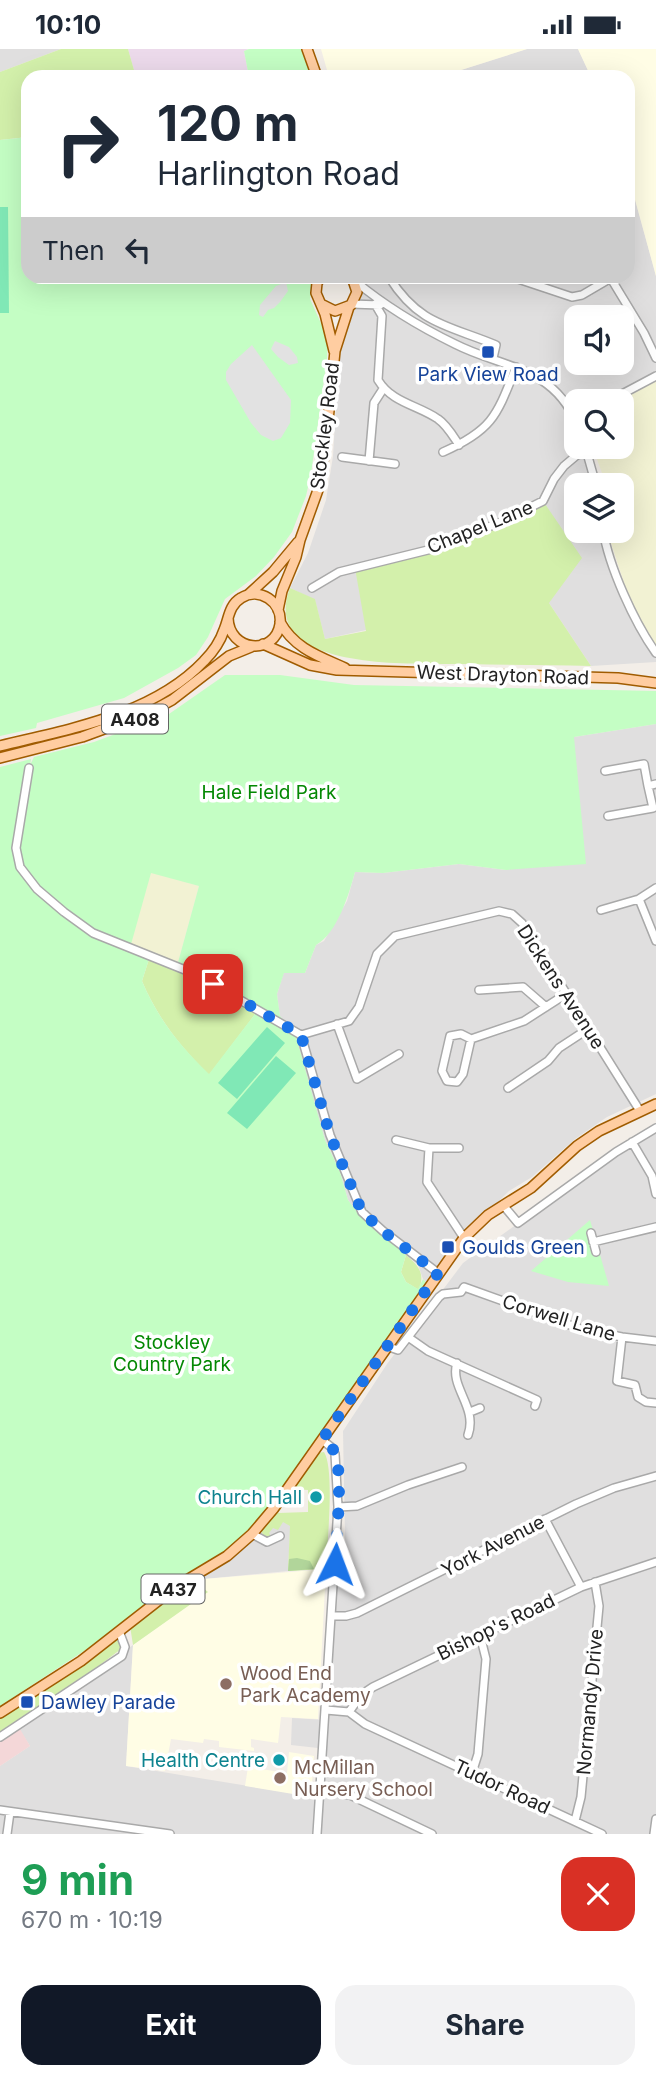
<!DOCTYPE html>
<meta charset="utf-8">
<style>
body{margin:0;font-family:Inter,sans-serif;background:#f2f2f3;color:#1f2937;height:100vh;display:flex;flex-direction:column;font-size:26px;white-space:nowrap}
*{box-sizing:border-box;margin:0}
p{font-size:23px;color:#747a83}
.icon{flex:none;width:38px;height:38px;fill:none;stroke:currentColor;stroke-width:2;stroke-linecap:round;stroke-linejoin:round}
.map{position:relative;height:1785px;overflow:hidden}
.details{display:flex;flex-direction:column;background:#fff;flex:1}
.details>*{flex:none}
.banner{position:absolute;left:21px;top:21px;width:614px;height:214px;border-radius:21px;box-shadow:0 7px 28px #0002;background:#fff;color:#1f2937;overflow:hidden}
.tools{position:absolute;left:564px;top:256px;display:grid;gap:14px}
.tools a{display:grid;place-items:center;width:70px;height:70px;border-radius:14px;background:#fff;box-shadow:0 7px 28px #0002;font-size:35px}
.pin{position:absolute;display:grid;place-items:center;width:60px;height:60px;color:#fff;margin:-30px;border-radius:14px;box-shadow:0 4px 10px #0006}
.me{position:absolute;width:77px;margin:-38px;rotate:3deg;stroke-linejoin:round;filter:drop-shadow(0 0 5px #0008)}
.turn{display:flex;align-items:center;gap:24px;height:147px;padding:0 21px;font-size:32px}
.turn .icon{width:91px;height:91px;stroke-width:2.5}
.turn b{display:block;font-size:49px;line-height:60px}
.then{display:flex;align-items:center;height:66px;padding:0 21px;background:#0003;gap:14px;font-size:26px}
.round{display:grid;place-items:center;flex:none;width:74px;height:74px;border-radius:21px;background:#f2f2f3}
.summary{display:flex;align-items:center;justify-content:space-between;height:119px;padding:0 21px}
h1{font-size:42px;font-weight:700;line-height:52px;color:#1e9e55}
.primary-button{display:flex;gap:14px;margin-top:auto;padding:14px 21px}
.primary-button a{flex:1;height:80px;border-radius:21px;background:#111827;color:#fff;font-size:28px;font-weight:700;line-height:80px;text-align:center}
.primary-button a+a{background:#f2f2f3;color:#1f2937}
.status{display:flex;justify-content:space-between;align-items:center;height:49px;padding:0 35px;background:#fff;direction:ltr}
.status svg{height:19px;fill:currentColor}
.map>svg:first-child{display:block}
</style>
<div class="status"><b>10:10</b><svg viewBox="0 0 49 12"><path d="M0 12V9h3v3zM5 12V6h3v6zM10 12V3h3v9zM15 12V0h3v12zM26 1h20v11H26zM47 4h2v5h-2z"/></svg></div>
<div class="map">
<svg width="656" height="1785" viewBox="0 0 656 1785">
<rect width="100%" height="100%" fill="#f3eee8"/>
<path fill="#e0dfdf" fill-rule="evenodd" d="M0 0H61L0 23Z
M527 0H578L591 28H439Z
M628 125 656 227V323L605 352H576V397H584L596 436H576V481H603L615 521 656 601V613L591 617 549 554 366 581 325 590 315 551 290 539 308 504 326 451 333 407 339 307 355 228H628ZM576 268H621V313H576Z
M656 675V1045L607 1068 575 1090 532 1128 509 1142 460 1190 429 1237 423 1230 418 1216 361 1168 348 1151 340 1123 325 1091 288 977 280 968 277 945 284 923 305 924 316 896 324 892 347 852 355 823 383 824 459 815 506 821 574 688Z
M656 1084V1785H319L327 1700 291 1696 292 1669 325 1671 333 1563 345 1487 343 1382 387 1315 463 1214 575 1133Z
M271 1464H291L288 1522 204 1530 200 1523Z
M133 1596 126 1717 315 1748 314 1785H0V1717L30 1697 17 1677Z"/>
<path fill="#f4d7d8" d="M17 1675 30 1697 0 1717V1687Z"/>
<path fill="#ecdaeb" d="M128 0H248L244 2 249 28H136Z"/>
<path fill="#fffde5" d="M321 0H527L439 28H329Z
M578 0H656V227L628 125V28H591Z
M326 1520 318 1670 281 1668 278 1694 251 1690V1698L254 1699V1702L219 1698V1692L204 1690 203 1694 171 1690 165 1722 126 1717 133 1596 207 1543 198 1534 204 1530Z
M289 1703 314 1707 311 1748 245 1737 248 1718 287 1724Z"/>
<path fill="#f2f2d3" d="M656 330V597L637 565 625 537 609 488 608 481H621V436H603L602 424 592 397H621V352H615Z
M151 823 199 837 177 917 129 899Z"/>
<path fill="#d3f0ab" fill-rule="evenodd" d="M61 0H128L136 28H28V88L0 91V23Z
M543 452 582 509 549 554 591 617C550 616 508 616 467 615 421 614 257 625 290 539L315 550 325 590 366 582 355 519 440 498Z
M150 907 177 917 259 960 209 1026C180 997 158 970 142 932Z
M406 1206C419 1217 425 1224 419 1241L406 1233 401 1223Z
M324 1403C335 1420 327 1496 326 1520L288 1522 290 1477 283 1473 278 1481 273 1479 269 1484 271 1487 269 1488 263 1486 261 1481 318 1404ZM294 1440 308 1441V1463L278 1464Z
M194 1532 208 1543 133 1596 130 1577 164 1550Z
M117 1589 121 1597V1600L38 1663 0 1688V1664Z"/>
<path fill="#b1d59a" d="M297 1509 310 1512 314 1520 288 1522 289 1510Z"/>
<path fill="#c4fec4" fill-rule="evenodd" d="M249 0H303L311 28H249L244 2Z
M28 88V228H314L310 250 324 281 328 293 327 309 311 425 306 447 292 483 274 508 256 527 225 550 208 588 196 606 178 619 124 649 37 674 36 679 0 687V91Z
M225 626H280L354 636 656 642V675L574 688 586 815 506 821 459 815 383 824 355 823C349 845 337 885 316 896L305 924H284L277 945 280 967 295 984 325 1091 340 1123 348 1151 361 1168 406 1206 401 1223 406 1233 418 1240 423 1230 429 1237 252 1485 119 1579 0 1657V718L31 710 30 716 34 708 94 693 169 665ZM151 824 199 837 177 917 258 961 209 1025C180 997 158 970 142 932L150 907 130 899Z
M590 1171 609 1237 568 1233 531 1222Z"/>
<path fill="#80e8b6" d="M0 158H8L9 264H0Z
M267 978 285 994 237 1050 218 1034Z
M276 1007 296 1024 247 1080 227 1064Z"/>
<path fill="#e2e2e2" d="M286 233 288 242 280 253 274 259 268 261 263 268 259 266 260 256 265 250 276 237Z
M275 292 289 298 297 308 298 314 289 316 278 308 271 300Z
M252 296 291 351 290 374 281 389 273 392 261 386 251 374 226 331V323L231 315Z"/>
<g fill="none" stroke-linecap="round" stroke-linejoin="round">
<g stroke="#a9a9a9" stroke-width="10">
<path id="minor" d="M389 228C419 276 448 276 496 296L493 309
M512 228 572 248 582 246 611 229
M610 228 644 284 656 309
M355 232C384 256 420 278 455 295 502 319 552 317 576 373
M351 255 380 256
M375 255 382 267 378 331C392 354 418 356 438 370 447 376 453 387 459 396
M609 352 656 327
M585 397 596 436
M443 403C493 381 497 366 516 318
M342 408 395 415
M369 412 374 354 383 340
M603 481C609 518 634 573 656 604
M312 539 339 523 440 498 503 472 543 452 554 430 564 417 577 406 587 402
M29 719 16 799 20 818 37 840 64 863 93 884 195 925 301 986 330 1086 362 1163 383 1182 438 1224
M605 722 644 715 648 737
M608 767 653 759 648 737 656 735
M656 839 639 850 656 892
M601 861 639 850
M479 941 523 938 546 958
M337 975 357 1030 399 1005
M301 986 349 972 359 958 377 905 395 887 499 862 512 865 522 874 640 1062
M471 990 463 1025 457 1033 447 1032 442 1022 450 987 461 985 471 990 524 972 566 945
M508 1039 548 1012 559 999 588 980
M396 1091 429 1099 427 1133 464 1189
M632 1093 652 1127 656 1145
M429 1099H459
M503 1156 518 1174 616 1103 656 1079
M591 1184 596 1203
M593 1193 656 1178
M408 1288 428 1302 537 1351 535 1357
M622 1288 617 1332 635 1336 638 1348 646 1353 656 1354
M389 1298 398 1301 439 1248 443 1245 461 1243 464 1238 581 1280 622 1288 656 1292
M457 1314C449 1338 478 1358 468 1386
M470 1363 480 1359
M338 1458 357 1457 408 1436 462 1418
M545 1470 581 1538
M252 1485 267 1493 280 1487
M331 1567H346L357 1564 576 1455 614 1439 656 1427
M326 1661 349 1663 365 1675 602 1785
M349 1663 361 1646 373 1638 581 1538 656 1513
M0 1688 122 1607 125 1598 119 1582
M472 1724 478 1705 486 1610 480 1586
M320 1741 350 1746 432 1785
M0 1761 170 1785
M575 1772 581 1748 599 1557 595 1533
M7 1785 10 1763
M317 1785 338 1458 335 1405 331 1398 322 1391
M654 1785 656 1770"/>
</g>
<g stroke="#a05c00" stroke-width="12">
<path id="major" d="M307 0 317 28
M321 228 317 234 316 244 325 265 334 302
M321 255 335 262 351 256 357 243 352 228
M249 545 273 523 298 493
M278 561 282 542 296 508 300 491 318 441 325 401 335 302 349 258
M280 573C294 599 318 607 345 619
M263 595 310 616 337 621 618 629 656 634
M0 697C69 680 153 666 204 612 213 603 220 593 224 581 229 569 229 556 241 549 259 537 283 553 280 575 275 607 229 603 228 569
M0 709 82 688 150 663 172 651 229 607 251 598
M0 1664 81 1612 177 1537 227 1507 252 1485 274 1459 464 1189 488 1166 531 1139 577 1097 599 1082 656 1055"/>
</g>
<use href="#minor" stroke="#fff" stroke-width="7"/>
<use href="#major" stroke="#ffcda1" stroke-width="9"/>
</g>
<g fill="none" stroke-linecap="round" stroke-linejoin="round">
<path stroke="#1a73e8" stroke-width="12" stroke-dasharray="0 21.6" d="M213 935 301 986 330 1086 362 1163 383 1182 438 1224 322 1391C327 1394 331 1397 334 1402 344 1422 336 1490 335 1515"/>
</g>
<g fill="#1a4fb4" stroke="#fff" stroke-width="2.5">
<rect x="481" y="296" width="14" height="14" rx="3.5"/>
<rect x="441" y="1191" width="14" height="14" rx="3.5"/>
<rect x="20" y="1646" width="14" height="14" rx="3.5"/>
</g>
<g fill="#0f9aa8" stroke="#fff" stroke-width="2.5">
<circle cx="316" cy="1448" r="7"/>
<circle cx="279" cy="1711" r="7"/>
</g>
<g fill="#8d6e63" stroke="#fff" stroke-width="2.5">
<circle cx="226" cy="1635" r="7"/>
<circle cx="280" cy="1729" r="7"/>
</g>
<g text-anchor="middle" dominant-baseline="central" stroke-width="7" stroke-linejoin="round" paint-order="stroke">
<g fill="#fff" stroke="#646464" stroke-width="2">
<rect x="102" y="655.5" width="66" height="29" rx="5"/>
<rect x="141.5" y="1525.5" width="63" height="29" rx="5"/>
</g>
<g font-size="18" font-weight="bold" fill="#222">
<text x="135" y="670">A408</text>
<text x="173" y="1540">A437</text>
</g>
<g font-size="19" fill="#164399" stroke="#fff" text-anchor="start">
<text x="488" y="325" text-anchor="middle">Park View Road</text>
<text x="462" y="1198">Goulds Green</text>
<text x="41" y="1653">Dawley Parade</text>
</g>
<g font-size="19" fill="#222" stroke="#fff">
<text transform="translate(325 377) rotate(-83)">Stockley Road</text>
<text transform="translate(480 478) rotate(-22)">Chapel Lane</text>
<text transform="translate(503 626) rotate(2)">West Drayton Road</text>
<text transform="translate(561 938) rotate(57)">Dickens Avenue</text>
<text transform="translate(559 1269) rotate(17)">Corwell Lane</text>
<text transform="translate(493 1497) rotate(-27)">York Avenue</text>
<text transform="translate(496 1578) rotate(-26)">Bishop's Road</text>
<text transform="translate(590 1653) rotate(-85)">Normandy Drive</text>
<text transform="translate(502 1738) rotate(25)">Tudor Road</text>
</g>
<g font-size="19" fill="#048803" stroke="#fff">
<text x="269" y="743">Hale Field Park</text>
<text x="172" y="1293">Stockley<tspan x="172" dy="22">Country Park</tspan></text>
</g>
<g font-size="19" fill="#0d838f" stroke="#fff" text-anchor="end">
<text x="302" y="1448">Church Hall</text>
<text x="265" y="1711">Health Centre</text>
</g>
<g font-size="19" fill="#785e54" stroke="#fff" text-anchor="start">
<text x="240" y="1624">Wood End<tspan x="240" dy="22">Park Academy</tspan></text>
<text x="294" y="1718">McMillan<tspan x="294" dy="22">Nursery School</tspan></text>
</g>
</g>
</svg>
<div class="tools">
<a><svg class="icon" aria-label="sound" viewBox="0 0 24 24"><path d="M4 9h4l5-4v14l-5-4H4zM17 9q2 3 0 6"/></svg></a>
<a><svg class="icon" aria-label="search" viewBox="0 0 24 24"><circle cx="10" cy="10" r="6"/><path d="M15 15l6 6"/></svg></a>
<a><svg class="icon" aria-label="layers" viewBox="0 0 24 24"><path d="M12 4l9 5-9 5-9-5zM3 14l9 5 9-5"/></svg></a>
</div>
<div class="pin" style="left:213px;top:935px;background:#d93025"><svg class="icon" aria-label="arrive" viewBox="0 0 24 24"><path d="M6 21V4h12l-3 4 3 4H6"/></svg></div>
<svg class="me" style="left:335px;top:1515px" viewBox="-20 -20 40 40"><path d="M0-17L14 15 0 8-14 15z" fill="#1a73e8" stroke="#fff" stroke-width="4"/></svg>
<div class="banner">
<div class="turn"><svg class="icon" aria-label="right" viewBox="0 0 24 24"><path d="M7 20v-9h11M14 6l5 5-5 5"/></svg><div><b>120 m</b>Harlington Road</div></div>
<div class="then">Then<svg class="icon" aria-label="left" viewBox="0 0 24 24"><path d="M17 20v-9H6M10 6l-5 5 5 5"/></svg></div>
</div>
</div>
<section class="details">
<div class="summary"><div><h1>9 min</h1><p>670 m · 10:19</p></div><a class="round" style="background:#d93025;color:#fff"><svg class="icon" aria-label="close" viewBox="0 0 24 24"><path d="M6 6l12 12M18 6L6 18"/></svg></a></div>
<div class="primary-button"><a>Exit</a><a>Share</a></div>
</section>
